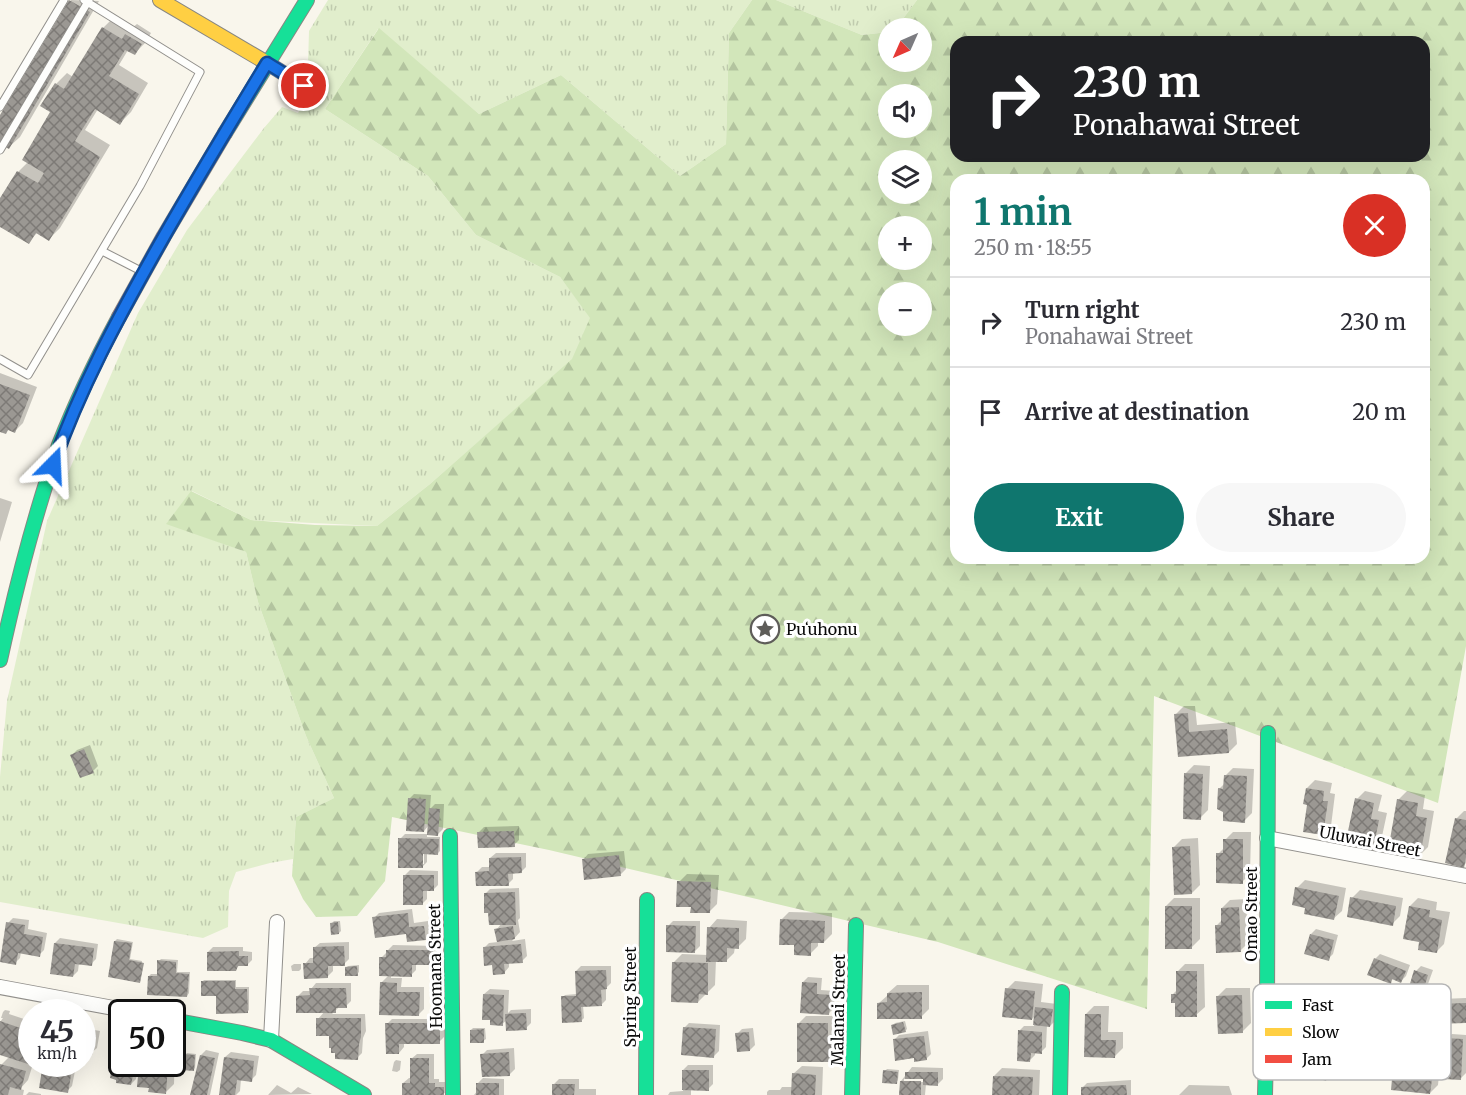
<!DOCTYPE html>
<meta charset="utf-8">
<style>
body{margin:0;font-family:Merriweather,serif;background:#f7f7f7;color:#2b2b33;height:100vh;display:flex;flex-direction:column;font-size:22px;white-space:nowrap}
*{box-sizing:border-box;margin:0}
p{font-size:20px;color:#7c7c81}
.icon{flex:none;width:33px;height:33px;fill:none;stroke:currentColor;stroke-width:2;stroke-linecap:round;stroke-linejoin:round}
.map{position:relative;flex:1;overflow:hidden}
.side{position:absolute;left:950px;top:174px;width:480px;height:390px;display:flex;flex-direction:column;background:#fff;border-radius:18px;box-shadow:0 6px 24px #0002}
.side>*{flex:none}
.top-card{position:absolute;left:950px;top:36px;width:480px;height:126px;border-radius:18px;box-shadow:0 6px 24px #0002;background:#202124;color:#fff;overflow:hidden}
.needle{width:39px;rotate:225deg}
.controls{position:absolute;left:878px;top:18px;display:grid;gap:12px}
.controls a{display:grid;place-items:center;width:54px;height:54px;border-radius:50%;background:#fff;box-shadow:0 6px 24px #0002;font-size:30px}
.speed{position:absolute;left:18px;top:999px;display:flex;gap:12px;font-size:30px;font-weight:700;text-align:center}
.speed>*{display:grid;place-content:center;width:78px;height:78px;border-radius:50%;background:#fff;box-shadow:0 6px 24px #0002;line-height:1}
.speed small{font-size:15px;font-weight:400}
.speed .limit{border:3px solid #111;border-radius:9px;background:#fff;color:#111}
.pin{position:absolute;display:grid;place-items:center;width:51px;height:51px;color:#fff;margin:-26px;border:3px solid #fff;border-radius:50%;box-shadow:0 2px 6px #0007}
.me{position:absolute;width:66px;margin:-33px;rotate:21deg;stroke-linejoin:round;filter:drop-shadow(0 0 4px #0008)}
.turn{display:flex;align-items:center;gap:21px;height:126px;padding:0 24px;font-size:27px}
.turn .icon{width:78px;height:78px;stroke-width:2.5}
.turn b{display:block;font-size:42px;line-height:51px}
.round{display:grid;place-items:center;flex:none;width:63px;height:63px;border-radius:32px;background:#f7f7f7}
.headline{display:flex;align-items:center;justify-content:space-between;height:102px;padding:0 24px}
h1{font-size:36px;font-weight:700;line-height:45px;color:#0f766e}
.cta{display:flex;gap:12px;margin-top:auto;padding:12px 24px}
.cta a{flex:1;height:69px;border-radius:36px;background:#0f766e;color:#fff;font-size:24px;font-weight:700;line-height:69px;text-align:center}
.cta a+a{background:#f7f7f7;color:#2b2b33}
ul{padding:0;list-style:none}
li{display:flex;align-items:center;gap:18px;height:90px;padding:0 24px;border-top:2px solid #e1e1e2}
li div{flex:1}
li b{display:block;font-size:22px}
li em{font-style:normal}
.map>svg:first-child{display:block}
</style>
<div class="map">
<svg width="1466" height="1095" viewBox="0 0 1466 1095">
<defs>
<pattern id="grass-tufts" width="24" height="20" patternUnits="userSpaceOnUse" patternTransform="scale(1.5)"><rect width="24" height="20" fill="#e1eecc"/><path d="M3 7l-1-3M5 7V3M7 7l1-3M15 17l-1-3M17 17v-4M19 17l1-3" fill="none" stroke="#c0cbae"/></pattern>
<pattern id="forest-firs" width="22" height="20" patternUnits="userSpaceOnUse" patternTransform="scale(1.5)"><rect width="22" height="20" fill="#d2e6ba"/><path d="M5 1l3.5 6h-7zM16 11l3.5 6h-7z" fill="#b3c49f"/></pattern>
<pattern id="building-cross-hatch" width="8" height="8" patternUnits="userSpaceOnUse" patternTransform="scale(1.5)"><rect width="8" height="8" fill="#9b9893"/><path d="M0 0l8 8M0 8l8-8" fill="none" stroke="#7d7a76"/></pattern>
</defs>
<rect width="100%" height="100%" fill="#f9f6ec"/>
<path fill="url(#grass-tufts)" d="M328 0H752L729 33 726 144 680 176 561 75 479 114 378 29 325 109 428 176 476 235 560 277 591 318 573 359 430 484 377 526 251 520 192 491 167 523 246 552 258 602 306 736 334 798 296 817 293 859 270 863 236 872 229 891 228 927 203 938 0 902V777L7 701 47 521 138 313 187 230 264 128 282 107 298 113 315 88 308 65 309 31Z
M776 0H917L896 28H888V32L862 35Z"/>
<path fill="url(#forest-firs)" fill-rule="evenodd" d="M752 0H776L862 35 888 32V62H921V28H896L917 0H1466V646L1438 803 1154 696 1147 1009 938 942 549 850 392 817 385 881 357 916 316 917 303 899 292 876 296 817 334 798 306 736 258 602 246 552 166 524 191 491 251 520 315 525 377 526 430 484 572 359 590 318 560 277 476 235 428 176 325 109 379 28 479 114 561 75 680 176 726 144 729 33ZM956 42H1424V156H956ZM888 94H921V128H888ZM888 160H921V194H888ZM956 180H1424V558H956ZM888 226H921V260H888ZM888 292H921V326H888Z"/>
<path fill="#0003" fill-rule="evenodd" d="M71 0 99 1 20 137 9 147 0 142V117Z
M114 17 132 28 137 24 151 33 145 43 134 54 128 50 119 65 148 83 131 112 120 123 98 109 85 130 110 145 60 228 49 239 38 232 28 242 0 225V201L18 172 28 162 52 112 56 84 67 73 73 77 103 28Z
M0 373 37 387 23 423 15 431 9 429 6 432H0Z
M0 498 12 502 0 542Z
M1184 706H1195L1197 725 1235 722 1237 744 1229 752 1179 756 1176 714Z
M90 745 98 766 93 771 72 755 77 750Z
M1194 765 1210 766 1208 810 1200 818 1186 773Z
M1233 768 1254 769 1252 813 1244 821 1219 789 1225 783V776Z
M1315 780 1332 783 1330 793 1335 794 1331 826 1323 834 1309 803 1307 788Z
M1365 791 1382 795 1378 811 1387 813 1381 841 1373 849 1357 831V799Z
M1407 791 1425 795 1423 809 1434 811 1428 847 1420 855 1398 800Z
M414 794 431 795 430 809 435 804H444L443 829 438 834 429 825 424 831 409 799Z
M1464 811H1466V863L1463 866 1456 819Z
M519 826V840L514 845 479 832 484 827Z
M1233 832H1251L1250 874 1242 882 1218 854 1225 847V840Z
M405 834H427V837H440V851L438 853H427V862L422 867 400 839ZM421 853H424V864H421Z
M1198 838 1200 885 1192 893 1174 847 1182 839Z
M624 851 626 869 621 874 583 860 588 854Z
M496 853H526V867L521 872H513V879L508 884 477 872 482 867H491L490 858Z
M410 870 438 871V885L433 890H427V899L422 904 405 875Z
M687 874 719 875 717 904 709 912 692 906 679 882Z
M1305 880 1346 888 1342 911 1333 919 1307 906 1297 888Z
M519 888 520 918 518 920 520 932 512 941 525 939 527 956 522 961 509 962V967L504 973 494 964 484 948 489 943 498 942 496 930 502 923 485 894 490 889Z
M1360 890 1403 898 1400 916 1392 924 1352 898Z
M1174 898H1200V939L1192 947 1166 906Z
M1418 898 1437 902 1436 910 1450 912 1444 944 1436 952 1421 940 1410 906Z
M1246 899 1248 943 1240 951 1216 926 1223 919 1222 908 1230 900Z
M412 909 414 923 428 921 430 933 425 939 374 918 379 913Z
M789 912 832 913V934L824 942 818 941V946L810 954 796 944 781 920Z
M13 918 29 920 28 929 47 933 44 950 39 955 21 952 20 958 15 963 8 923Z
M717 919 747 921 746 939 738 947H735L734 953 726 961 716 960 715 985 698 1002 674 962 682 954 708 955 709 928Z
M334 921H340L341 931 339 933 332 923Z
M673 921H700V946L695 951 668 926Z
M1316 929 1338 935 1333 954 1328 959 1311 934Z
M60 938 98 944 96 959 91 964 79 963 78 971 73 976 55 943Z
M117 939 133 942 130 959 142 961 139 981 115 941Z
M349 942V959L344 964 333 965V971L328 976 305 964 310 958H315L314 948 320 943Z
M393 945 437 946V959L432 964H416V970L411 975H391V978H402L401 987H424V1009L419 1014 381 983 389 975 381 958 386 953H388V950Z
M213 947H243V951L252 952V960L247 965H240L235 969 208 952Z
M1380 954 1410 965 1406 976 1401 981 1394 978 1390 982 1375 959Z
M161 959 178 960 177 972H190L189 993 187 996 149 976 151 974H158L159 961Z
M294 964H301V969L299 971H292L291 966Z
M1185 964H1204L1205 1007 1196 1015 1176 1002 1172 995 1177 990V972Z
M359 965V972L357 974 346 968 348 966Z
M581 966H611V983L606 988V1000L601 1005H583L584 1018 582 1020 563 997 565 995 577 994 576 971Z
M1421 966 1433 970 1428 984 1423 989 1416 971Z
M808 977 822 978 821 990 835 991 834 1008 829 1013 803 982Z
M204 980H236V987H249V1010L247 1012 218 995 202 982Z
M1015 981 1043 984 1041 1002 1057 1004 1055 1021 1050 1026 1047 1025 1046 1047 1041 1052H1035V1055L1030 1060 1019 1031 1024 1026H1034L1036 1015 1032 1019 1007 989Z
M316 983H351V1001L346 1006H340L332 1014H365L366 1031 363 1038 362 1053 357 1058 331 1035 318 1019 325 1011 298 996 303 991H311V989Z
M897 985H929V1009L921 1017 879 1003 888 995V993Z
M1226 988H1250L1251 1023 1243 1031 1218 996Z
M490 989 509 990 508 1013 511 1010 531 1009V1023L526 1028 507 1020 502 1024 484 994Z
M1466 998V1022L1436 1004 1441 999Z
M1094 1006H1109L1108 1032H1123V1048L1115 1056H1086V1014Z
M5 1010 10 1011 9 1014 24 1019 26 1017 31 1018 30 1021H32L31 1063 33 1064 28 1080 20 1089 24 1090 23 1095H0V1069L1 1065 10 1056 0 1053V1022L3 1018H1L3 1012Z
M806 1016H835V1037H843V1053L835 1061 798 1024Z
M392 1019H444V1037L439 1042H404V1047L399 1053 387 1024Z
M905 1021 907 1029 905 1031 893 1025 895 1023Z
M689 1023 720 1025 719 1051 714 1056 684 1028Z
M84 1028 100 1031 97 1048 91 1053 82 1051V1030Z
M473 1028H485L486 1039 483 1041 471 1030Z
M753 1028 755 1045 750 1050 737 1034 742 1029Z
M928 1031 931 1054 926 1059 915 1057 894 1040 899 1035Z
M1452 1034 1466 1035V1073L1461 1078 1447 1039Z
M514 1048 515 1069 510 1074 482 1055 487 1050Z
M172 1050 175 1051 174 1084 166 1092 150 1087 140 1070H138L136 1079 131 1084 114 1062 119 1057H122V1064H172Z
M206 1050 219 1053 210 1095H192L201 1055Z
M231 1052 259 1056 256 1075 251 1080 241 1079 240 1091 236 1095H226L225 1057Z
M187 1053 196 1054 195 1068 193 1070 185 1055Z
M417 1054H434V1079H439V1082H448V1093L404 1095 403 1083 409 1078H412L411 1059Z
M396 1060 401 1061 400 1070 397 1072 392 1071 394 1062Z
M1403 1061 1440 1065 1438 1085 1430 1093 1395 1069Z
M48 1065 75 1071 72 1086 67 1091 43 1071Z
M688 1065H713V1084L708 1089H691V1095H668L670 1092 683 1091V1070Z
M802 1066 823 1067 822 1095H767V1092L769 1090H780L782 1087H793V1074Z
M912 1067 943 1068V1079L938 1084H926L925 1095H901V1081ZM904 1079H929V1082H904Z
M1002 1068 1040 1070 1039 1095H993L994 1076Z
M887 1069 899 1070 898 1080 896 1083 885 1071Z
M483 1078 504 1079V1095H474L478 1090V1083Z
M559 1079H579V1089H596V1095H554V1084Z
M1131 1080V1095H1083L1082 1088 1087 1083Z
M277 1085 291 1093 298 1087 312 1094 268 1095Z
M1189 1085 1229 1086 1232 1095H1179Z
M29 1092 41 1094V1095H26Z"/>
<path fill="url(#building-cross-hatch)" d="M69 0 90 12 9 149 0 144V115Z
M102 27 122 39 125 34 142 44 135 55 125 50 109 76 139 94 120 125 95 109 75 141 100 157 49 241 36 233 29 244 0 227V198L17 171 38 183 44 173 22 160 50 112 40 106 55 83 64 89Z
M0 384 30 395 15 433 8 430 6 434 0 432Z
M1188 713 1189 732 1227 729 1229 753 1178 757 1174 714Z
M84 749 94 773 80 778 70 755Z
M1184 773 1203 774 1201 820 1183 819Z
M1224 775 1247 776 1245 823 1223 821V812L1217 809 1218 788 1223 789Z
M1306 788 1324 791 1323 801H1328L1323 835 1303 832 1307 805 1303 804Z
M408 798 426 799 424 832 406 831Z
M1355 798 1374 803 1371 819 1379 820 1373 850 1352 846 1355 832 1348 831Z
M1397 799 1418 803 1416 816 1427 818 1420 857 1388 851Z
M429 808 440 809 438 836 427 835Z
M1455 818 1466 820V857L1464 868 1445 863Z
M514 831 515 847 478 848 477 832Z
M398 838 439 839 438 855 423 854V868H398Z
M1223 839H1243V884L1216 883V853H1223Z
M1190 846 1192 894 1174 895 1172 847Z
M619 855 621 876 584 880 582 859Z
M521 857 522 873 508 874 509 886H476L475 872 489 871V858Z
M403 875H434V891H423V905H403Z
M677 881 711 882 710 913H690L691 907H676Z
M1295 887 1339 896 1334 920 1304 914 1305 908 1292 905Z
M515 892 516 925H489L488 913H484V893Z
M1350 897 1396 906 1393 926 1347 917Z
M1165 906H1192V949H1165Z
M1409 906 1430 910 1429 917 1442 920 1437 953 1418 950 1419 942 1403 939Z
M1239 907 1241 952 1216 953 1215 925H1221V908Z
M408 913 409 927 424 926 426 940 407 942 406 934 375 938 372 917Z
M780 919 825 921 824 943H811V956L794 955V945H779Z
M6 922 25 925 24 934 43 937 40 957 18 953 16 965 0 962Z
M338 922 339 934 331 935 330 923Z
M666 925 696 926 695 953 666 952Z
M513 926 515 939 497 942 494 929Z
M707 927 739 928V949L727 948V962H706Z
M1310 934 1334 940 1329 961 1304 954Z
M114 941 132 943 129 960 144 963 140 983 108 977Z
M54 943 94 948 92 966 75 964 73 977 50 974Z
M521 944 523 963 504 964 505 974 493 975 492 965 484 966 483 947Z
M344 946 345 966H328V978L304 979 303 963H313V947Z
M386 950H433V965H412V977L379 976V957H386Z
M239 951V956H248V966H238L236 971H207V952Z
M1374 958 1406 971 1401 983 1392 979 1391 984 1367 975Z
M157 960 176 962V973L189 974 187 997 147 995 148 976H157Z
M672 962 708 963V995L699 994 698 1003 671 1002Z
M357 966 358 976H345V967Z
M606 970 607 989 601 990 602 1006 581 1007 582 1022 562 1023 561 996H576L575 971Z
M1414 970 1428 975 1423 991 1409 987Z
M1176 971H1197V1017H1175V1003H1171V994H1176Z
M201 981H235V989H247L248 1013 216 1014V996H201Z
M380 982 397 983V992H420L419 1016 379 1015Z
M802 982 817 983V994L831 995 829 1015 800 1013Z
M309 988H346L347 1008H336V1013H296V996L310 995Z
M1005 988 1035 991 1032 1020 1002 1017Z
M922 992V1019H877V1003L887 1002V993Z
M483 994 504 995 503 1026 490 1025V1020H482Z
M1242 995 1243 1033 1218 1034 1216 996Z
M1466 1003V1023L1435 1024V1004Z
M1035 1007 1053 1009 1050 1027 1033 1025Z
M526 1013 527 1030 506 1031 505 1014Z
M1085 1014H1101V1040H1116L1115 1058 1084 1057Z
M316 1018H361V1037L359 1044 358 1060 335 1059V1053H331V1048H329V1036H316Z
M0 1021 32 1032 31 1065 0 1055Z
M903 1022 906 1032 893 1035 891 1025Z
M385 1023H440V1044H399V1054H386Z
M797 1023H828V1044H836V1062H797Z
M683 1027 716 1029 714 1058 681 1055Z
M484 1029V1043H470V1030Z
M1018 1030 1042 1032V1054L1031 1053 1030 1062 1017 1061Z
M749 1032 750 1051 737 1052 735 1033Z
M82 1034 96 1036 92 1055 82 1053Z
M924 1036 927 1060 914 1062V1058L895 1061 893 1039Z
M1445 1038 1463 1039 1461 1080 1443 1079Z
M1321 1045 1336 1050 1326 1081 1311 1076Z
M509 1052 510 1076 482 1077 480 1054Z
M183 1054 195 1055 194 1071 182 1070Z
M200 1055 215 1058 207 1095H190Z
M224 1057 254 1061 252 1082 237 1080 235 1095H219Z
M410 1058H429V1083H435V1087H444V1095H402V1083H410Z
M113 1061 135 1065 131 1085 116 1083V1080L110 1078Z
M0 1064 26 1071 21 1090 10 1087 8 1095H0Z
M139 1064H168L166 1094 148 1092 149 1088 137 1087Z
M1393 1068 1433 1072 1430 1094 1391 1090Z
M42 1070 71 1075 68 1093 39 1088Z
M682 1070H709V1091L682 1090Z
M883 1070 898 1072 897 1084 882 1083Z
M905 1072H938V1086L923 1085V1079H905Z
M792 1073 816 1075 815 1095H791Z
M993 1076 1033 1077 1032 1095H992Z
M900 1081H921V1095H899Z
M476 1083H499V1095H476Z
M552 1084H575L574 1095H552Z
M1126 1085 1127 1095H1081V1087Z"/>
<g fill="none" stroke-linecap="round" stroke-linejoin="round">
<g stroke="#92908c" stroke-width="9">
<path id="lane" d="M0 107 64 0
M0 150 89 0
M102 251 141 271
M0 359 28 375 140 186 200 72 84 0"/>
</g>
<g stroke="#92908c" stroke-width="16">
<path id="street" d="M267 63 304 86
M1267 838 1466 876
M0 987 135 1012
M271 1040 277 922"/>
</g>
<g stroke="#888782" stroke-width="16">
<path id="fast" d="M225 133 307 0
M0 660C16 587 34 515 59 445 76 401 97 358 119 317
M450 836 453 1095
M172 1020 242 1033 271 1040 364 1095
M646 1095 647 900
M852 1095 856 925
M1060 1095 1062 992
M1265 1095 1267 1010 1268 733"/>
</g>
<g stroke="#888782" stroke-width="16">
<path id="slow" d="M160 0 267 63"/>
</g>
<g stroke="#888782" stroke-width="16">
<path id="jam" d="M119 317 164 236 225 133"/>
</g>
<use href="#lane" stroke="#fefefc" stroke-width="7"/>
<use href="#street" stroke="#fefefc" stroke-width="14"/>
<use href="#fast" stroke="#16e098" stroke-width="14"/>
<use href="#slow" stroke="#ffcf43" stroke-width="14"/>
<use href="#jam" stroke="#f24e42" stroke-width="14"/>
</g>
<g fill="none" stroke-linecap="round" stroke-linejoin="round">
<g stroke="#114b97" stroke-width="15">
<path id="route" d="M53 465C80 388 118 318 158 247 193 185 230 124 267 63L304 86"/>
</g>
<use href="#route" stroke="#1a73e8" stroke-width="10"/>
</g>
<defs>
<g id="sight-ring" transform="scale(1.5)"><circle r="9.5" fill="#fff" stroke="#5e5d59" stroke-width="1.5"/><path d="M0-6L1.8-2.2L6-1.7L2.9 1.2L3.7 5.4L0 3.3L-3.7 5.4L-2.9 1.2L-6-1.7L-1.8-2.2Z" fill="#5e5d59"/></g>
</defs>
<g fill-rule="evenodd">
<use href="#sight-ring" x="765" y="629"/>
</g>
<g text-anchor="middle" dominant-baseline="central" stroke-width="6" stroke-linejoin="round" paint-order="stroke">
<g font-size="16" fill="#0a0a0a" stroke="#fff" text-anchor="start">
<text x="786" y="629">Puʻuhonu</text>
</g>
<g font-size="16" fill="#0a0a0a" stroke="#fff">
<text transform="translate(1370 841) rotate(11)">Uluwai Street</text>
<text transform="translate(1251 914) rotate(-90)">Omao Street</text>
<text transform="translate(435 966) rotate(-91)">Hoomana Street</text>
<text transform="translate(630 997) rotate(-90)">Spring Street</text>
<text transform="translate(838 1010) rotate(-89)">Malanai Street</text>
</g>
</g>
<rect x="1253" y="984" width="198" height="96" rx="9" fill="#fff" stroke="#b6b6b6" stroke-width="1.5"/>
<rect x="1265" y="1001" width="27" height="8" fill="#16e098"/>
<rect x="1265" y="1028" width="27" height="8" fill="#ffcf43"/>
<rect x="1265" y="1055" width="27" height="8" fill="#f24e42"/>
<g font-size="16" fill="#0a0a0a">
<text x="1302" y="1011">Fast</text>
<text x="1302" y="1038">Slow</text>
<text x="1302" y="1065">Jam</text>
</g>
</svg>
<div class="controls">
<a><svg class="needle" viewBox="-14 -14 28 28"><path d="M0-13l5 13h-10z" fill="#e53935"/><path d="M0 13l5-13h-10z" fill="#7c7c81"/></svg></a>
<a><svg class="icon" aria-label="sound" viewBox="0 0 24 24"><path d="M4 9h4l5-4v14l-5-4H4zM17 9q2 3 0 6"/></svg></a>
<a><svg class="icon" aria-label="layers" viewBox="0 0 24 24"><path d="M12 4l9 5-9 5-9-5zM3 14l9 5 9-5"/></svg></a>
<a>+</a>
<a>−</a>
</div>
<div class="speed"><div>45<small>km/h</small></div><div class="limit">50</div></div>
<div class="pin" style="left:304px;top:86px;background:#d93025"><svg class="icon" aria-label="arrive" viewBox="0 0 24 24"><path d="M6 21V4h12l-3 4 3 4H6"/></svg></div>
<svg class="me" style="left:53px;top:465px" viewBox="-20 -20 40 40"><path d="M0-17L14 15 0 8-14 15z" fill="#1a73e8" stroke="#fff" stroke-width="4"/></svg>
<div class="top-card">
<div class="turn"><svg class="icon" aria-label="right" viewBox="0 0 24 24"><path d="M7 20v-9h11M14 6l5 5-5 5"/></svg><div><b>230 m</b>Ponahawai Street</div></div>
</div>
<section class="side">
<div class="headline"><div><h1>1 min</h1><p>250 m · 18:55</p></div><a class="round" style="background:#d93025;color:#fff"><svg class="icon" aria-label="close" viewBox="0 0 24 24"><path d="M6 6l12 12M18 6L6 18"/></svg></a></div>
<ul>
<li><svg class="icon" aria-label="right" viewBox="0 0 24 24"><path d="M7 20v-9h11M14 6l5 5-5 5"/></svg><div><b>Turn right</b><p>Ponahawai Street</p></div><em>230 m</em></li>
<li><svg class="icon" aria-label="arrive" viewBox="0 0 24 24"><path d="M6 21V4h12l-3 4 3 4H6"/></svg><div><b>Arrive at destination</b></div><em>20 m</em></li>
</ul>
<div class="cta"><a>Exit</a><a>Share</a></div>
</section>
</div>
